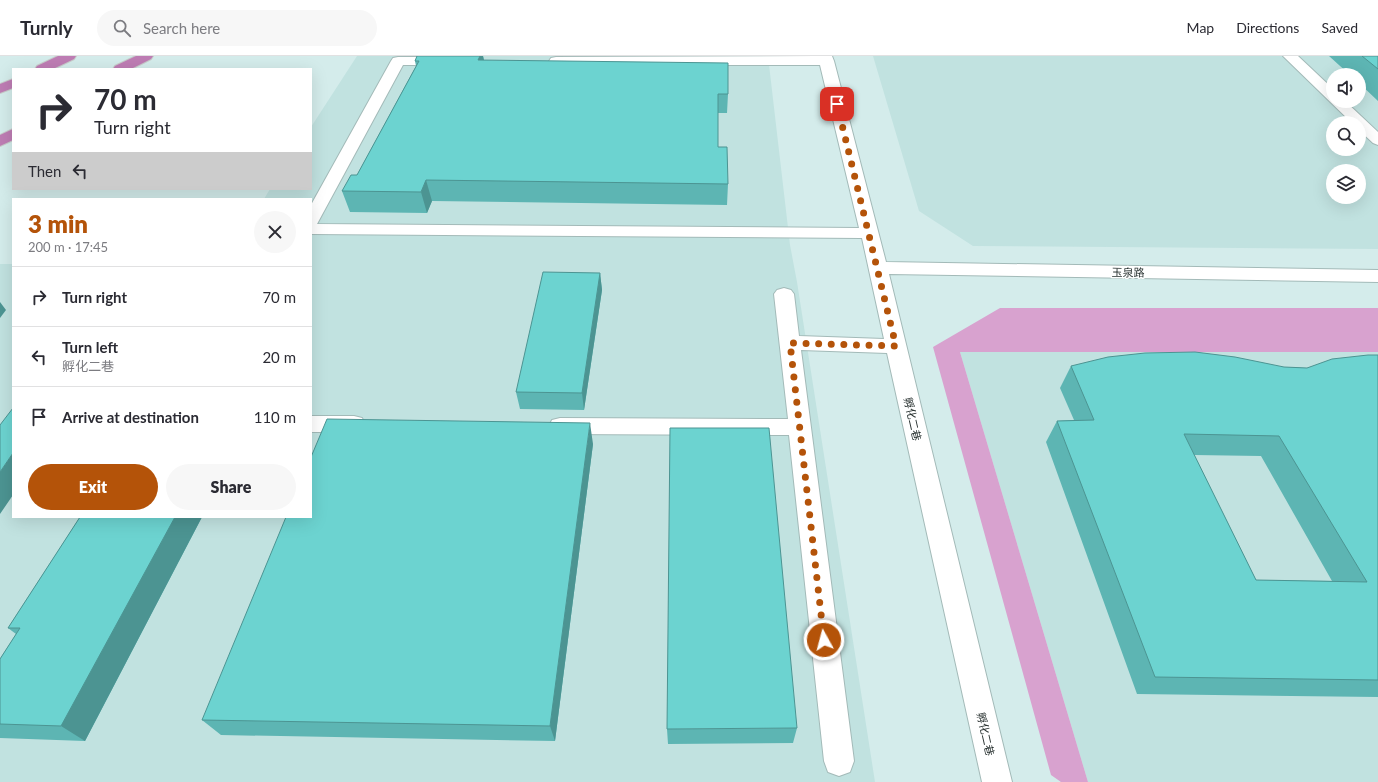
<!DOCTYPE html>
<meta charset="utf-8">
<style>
body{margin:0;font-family:Lato,"Noto Sans SC",sans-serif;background:#f7f7f7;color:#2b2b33;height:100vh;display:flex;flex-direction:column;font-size:15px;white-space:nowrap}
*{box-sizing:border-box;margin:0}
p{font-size:13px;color:#7c7c81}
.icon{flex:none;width:22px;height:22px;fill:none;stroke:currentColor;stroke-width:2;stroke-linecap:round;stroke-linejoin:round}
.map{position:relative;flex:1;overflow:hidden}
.sheet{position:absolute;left:12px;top:142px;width:300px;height:320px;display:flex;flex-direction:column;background:#fff;border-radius:0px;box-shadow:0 4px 16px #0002}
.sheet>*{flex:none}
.guide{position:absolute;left:12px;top:12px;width:300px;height:122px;border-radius:0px;box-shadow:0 4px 16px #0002;background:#fff;color:#2b2b33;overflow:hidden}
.buttons{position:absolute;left:1326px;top:12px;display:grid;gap:8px}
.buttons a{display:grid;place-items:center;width:40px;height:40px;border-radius:50%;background:#fff;box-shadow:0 4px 16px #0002;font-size:20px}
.pin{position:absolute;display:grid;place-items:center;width:34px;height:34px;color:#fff;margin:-17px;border-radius:8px;box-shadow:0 2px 6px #0006}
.me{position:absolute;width:44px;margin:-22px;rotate:353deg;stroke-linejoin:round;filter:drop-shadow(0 0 3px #0008)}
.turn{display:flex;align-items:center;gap:14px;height:84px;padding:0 16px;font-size:18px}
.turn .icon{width:52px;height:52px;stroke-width:2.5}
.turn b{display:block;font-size:28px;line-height:34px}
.then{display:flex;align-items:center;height:38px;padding:0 16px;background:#0003;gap:8px;font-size:15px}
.round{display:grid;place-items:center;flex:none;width:42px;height:42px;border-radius:21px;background:#f7f7f7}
.headline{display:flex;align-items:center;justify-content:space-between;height:68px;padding:0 16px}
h1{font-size:24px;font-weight:800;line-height:30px;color:#b45309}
.cta{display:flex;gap:8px;margin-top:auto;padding:8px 16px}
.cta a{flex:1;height:46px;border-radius:24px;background:#b45309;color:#fff;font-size:16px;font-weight:800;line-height:46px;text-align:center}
.cta a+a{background:#f7f7f7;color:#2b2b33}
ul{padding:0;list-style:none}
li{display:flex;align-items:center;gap:12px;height:60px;padding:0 16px;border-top:1px solid #e1e1e2}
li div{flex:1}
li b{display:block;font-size:15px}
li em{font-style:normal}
header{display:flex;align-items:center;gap:24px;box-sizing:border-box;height:56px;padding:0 20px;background:#fff;border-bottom:1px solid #e1e1e2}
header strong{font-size:19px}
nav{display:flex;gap:22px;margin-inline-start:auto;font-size:14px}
.search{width:280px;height:36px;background:#f7f7f7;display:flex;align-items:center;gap:10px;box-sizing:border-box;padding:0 14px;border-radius:22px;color:#7c7c81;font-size:15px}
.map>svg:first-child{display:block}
</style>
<header>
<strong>Turnly</strong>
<div class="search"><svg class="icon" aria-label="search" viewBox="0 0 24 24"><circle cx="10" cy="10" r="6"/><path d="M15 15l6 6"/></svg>Search here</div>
<nav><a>Map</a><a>Directions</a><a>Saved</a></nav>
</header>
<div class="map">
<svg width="1378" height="726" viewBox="0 0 1378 726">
<rect width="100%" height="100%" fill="#d4eceb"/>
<path fill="#c1e2e0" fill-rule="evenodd" d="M357 0H768L790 189 797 226 875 726H0V208H13V461H311V143H264L270 133H311V71Z
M873 0H1378V193L973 190 919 155ZM1333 19H1359V45H1333ZM1333 67H1359V93H1333ZM1333 115H1359V141H1333Z
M960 296H1378V726H1088Z"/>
<path fill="#d8a2cf" d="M1000 252H1378V296H960L1088 726H1061L1051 719 933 291Z"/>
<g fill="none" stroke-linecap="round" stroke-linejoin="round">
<g stroke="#a3bab8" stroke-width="2">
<path id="minor" d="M818 0H832L834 5 886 206 1378 214V226L889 218 1012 726H982L887 297 801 294 854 705 850 716 839 720 828 716 824 705 789 379 560 378 552 376 549 370 552 364 560 362 788 363 774 238 777 234 784 232 791 234 794 238 799 280 884 283 862 182 311 178V149L391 5 393 2 398 1H444L449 2 451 5 449 8 444 9H403L317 168 859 172 820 9H556L551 8 549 5 551 2 556 1Z
M1283 0H1298L1333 33V45H1345L1378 76V89L1373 87 1359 74V67H1352Z
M311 360H354L362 362 365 368 362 374 354 376H311Z"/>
</g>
<g stroke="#c7cac9" stroke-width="2">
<path id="highway" d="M58 0H76L74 3 53 13H35L37 10Z
M136 0H153L151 3 131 13H113L115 10Z
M13 23V32L0 37V28Z
M13 73V84L0 90V79Z"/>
</g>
<use href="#minor" fill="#fff" fill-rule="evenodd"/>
<use href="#highway" fill="#be7db4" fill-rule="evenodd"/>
</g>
<path fill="#5db5b3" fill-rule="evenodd" d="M417 0H483L484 4 728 38 727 57H718V91L728 128 727 149 432 145 427 157 350 156 342 135 357 119 416 10 415 5Z
M1329 0H1378V45L1359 27V19H1350Z
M600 217 602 234 584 354 520 353 516 336Z
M1378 299V641L1137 638 1046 386 1057 365 1074 364 1060 332 1071 310 1284 311 1307 312ZM1194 399 1261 400 1332 525 1256 524Z
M593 388 555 685 221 679 202 664Z
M80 461H202L85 685 0 682V603L16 578 8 572Z
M797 672 793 687 668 688 667 673Z"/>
<path fill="#4c9492" d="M480 0H483L486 15 478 4Z
M426 124 432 145 427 157 421 136Z
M600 217 602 234 584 354 582 337Z
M0 246 6 254 0 262Z
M590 367 593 388 555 685 550 670Z
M13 397V439L0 458V416Z
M175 461H202L85 685 61 670Z"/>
<path fill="#6cd3d0" stroke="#4c9492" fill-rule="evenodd" d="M417 0H480L478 4 728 7V38H718V91H727L728 128 426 124 421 136 342 135 351 119H357L419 5H415Z
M1362 0H1378V13Z
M543 216 600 217 582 337 516 336Z
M1195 296 1235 301 1284 311 1307 312 1332 303 1368 299H1378V624L1155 621 1057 365 1094 364 1071 310 1108 301 1145 297ZM1184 378 1279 380 1367 526 1256 524Z
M13 352V397L0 416V369Z
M327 363 590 367 550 670 202 664 286 461H311V401Z
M670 372H769L797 672 667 673Z
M80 461H175L61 670 0 668V603L20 572H8Z"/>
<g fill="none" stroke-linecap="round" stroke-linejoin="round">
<path stroke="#b45309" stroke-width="7" stroke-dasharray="0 12.6" d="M824 584 790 287 896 290 837 48"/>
</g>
<g text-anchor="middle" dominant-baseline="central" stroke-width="3" stroke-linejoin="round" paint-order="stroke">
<g font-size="11" fill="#293231" stroke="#fff">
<text transform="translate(1128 216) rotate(1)">玉泉路</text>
<text transform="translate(913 363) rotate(77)">孵化二巷</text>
<text transform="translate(986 678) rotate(77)">孵化二巷</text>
</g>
</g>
</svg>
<div class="buttons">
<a><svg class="icon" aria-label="sound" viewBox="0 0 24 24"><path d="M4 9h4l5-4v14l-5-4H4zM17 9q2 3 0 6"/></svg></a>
<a><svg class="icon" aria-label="search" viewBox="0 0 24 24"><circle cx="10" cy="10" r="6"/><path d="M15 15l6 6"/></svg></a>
<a><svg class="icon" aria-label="layers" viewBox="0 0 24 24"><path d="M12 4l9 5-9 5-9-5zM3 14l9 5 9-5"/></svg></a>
</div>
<div class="pin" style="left:837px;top:48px;background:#d93025"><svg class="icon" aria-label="arrive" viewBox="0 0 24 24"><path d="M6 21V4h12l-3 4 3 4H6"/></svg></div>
<svg class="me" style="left:824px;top:584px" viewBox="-20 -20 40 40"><circle r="17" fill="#b45309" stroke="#fff" stroke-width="3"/><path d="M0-11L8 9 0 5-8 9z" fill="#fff"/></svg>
<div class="guide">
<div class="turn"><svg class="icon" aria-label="right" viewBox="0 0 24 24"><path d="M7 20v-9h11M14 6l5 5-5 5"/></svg><div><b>70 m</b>Turn right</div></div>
<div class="then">Then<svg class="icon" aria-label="left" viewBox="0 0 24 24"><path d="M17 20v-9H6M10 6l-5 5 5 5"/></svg></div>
</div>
<section class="sheet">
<div class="headline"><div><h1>3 min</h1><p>200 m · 17:45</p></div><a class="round"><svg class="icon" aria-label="close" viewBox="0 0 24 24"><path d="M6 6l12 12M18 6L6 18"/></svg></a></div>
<ul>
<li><svg class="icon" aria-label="right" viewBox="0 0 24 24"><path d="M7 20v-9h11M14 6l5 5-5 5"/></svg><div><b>Turn right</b></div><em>70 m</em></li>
<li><svg class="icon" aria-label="left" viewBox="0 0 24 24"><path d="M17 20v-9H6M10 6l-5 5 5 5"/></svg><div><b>Turn left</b><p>孵化二巷</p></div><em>20 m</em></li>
<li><svg class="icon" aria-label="arrive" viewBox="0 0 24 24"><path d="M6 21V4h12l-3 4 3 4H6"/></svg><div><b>Arrive at destination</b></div><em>110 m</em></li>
</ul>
<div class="cta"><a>Exit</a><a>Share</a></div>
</section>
</div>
